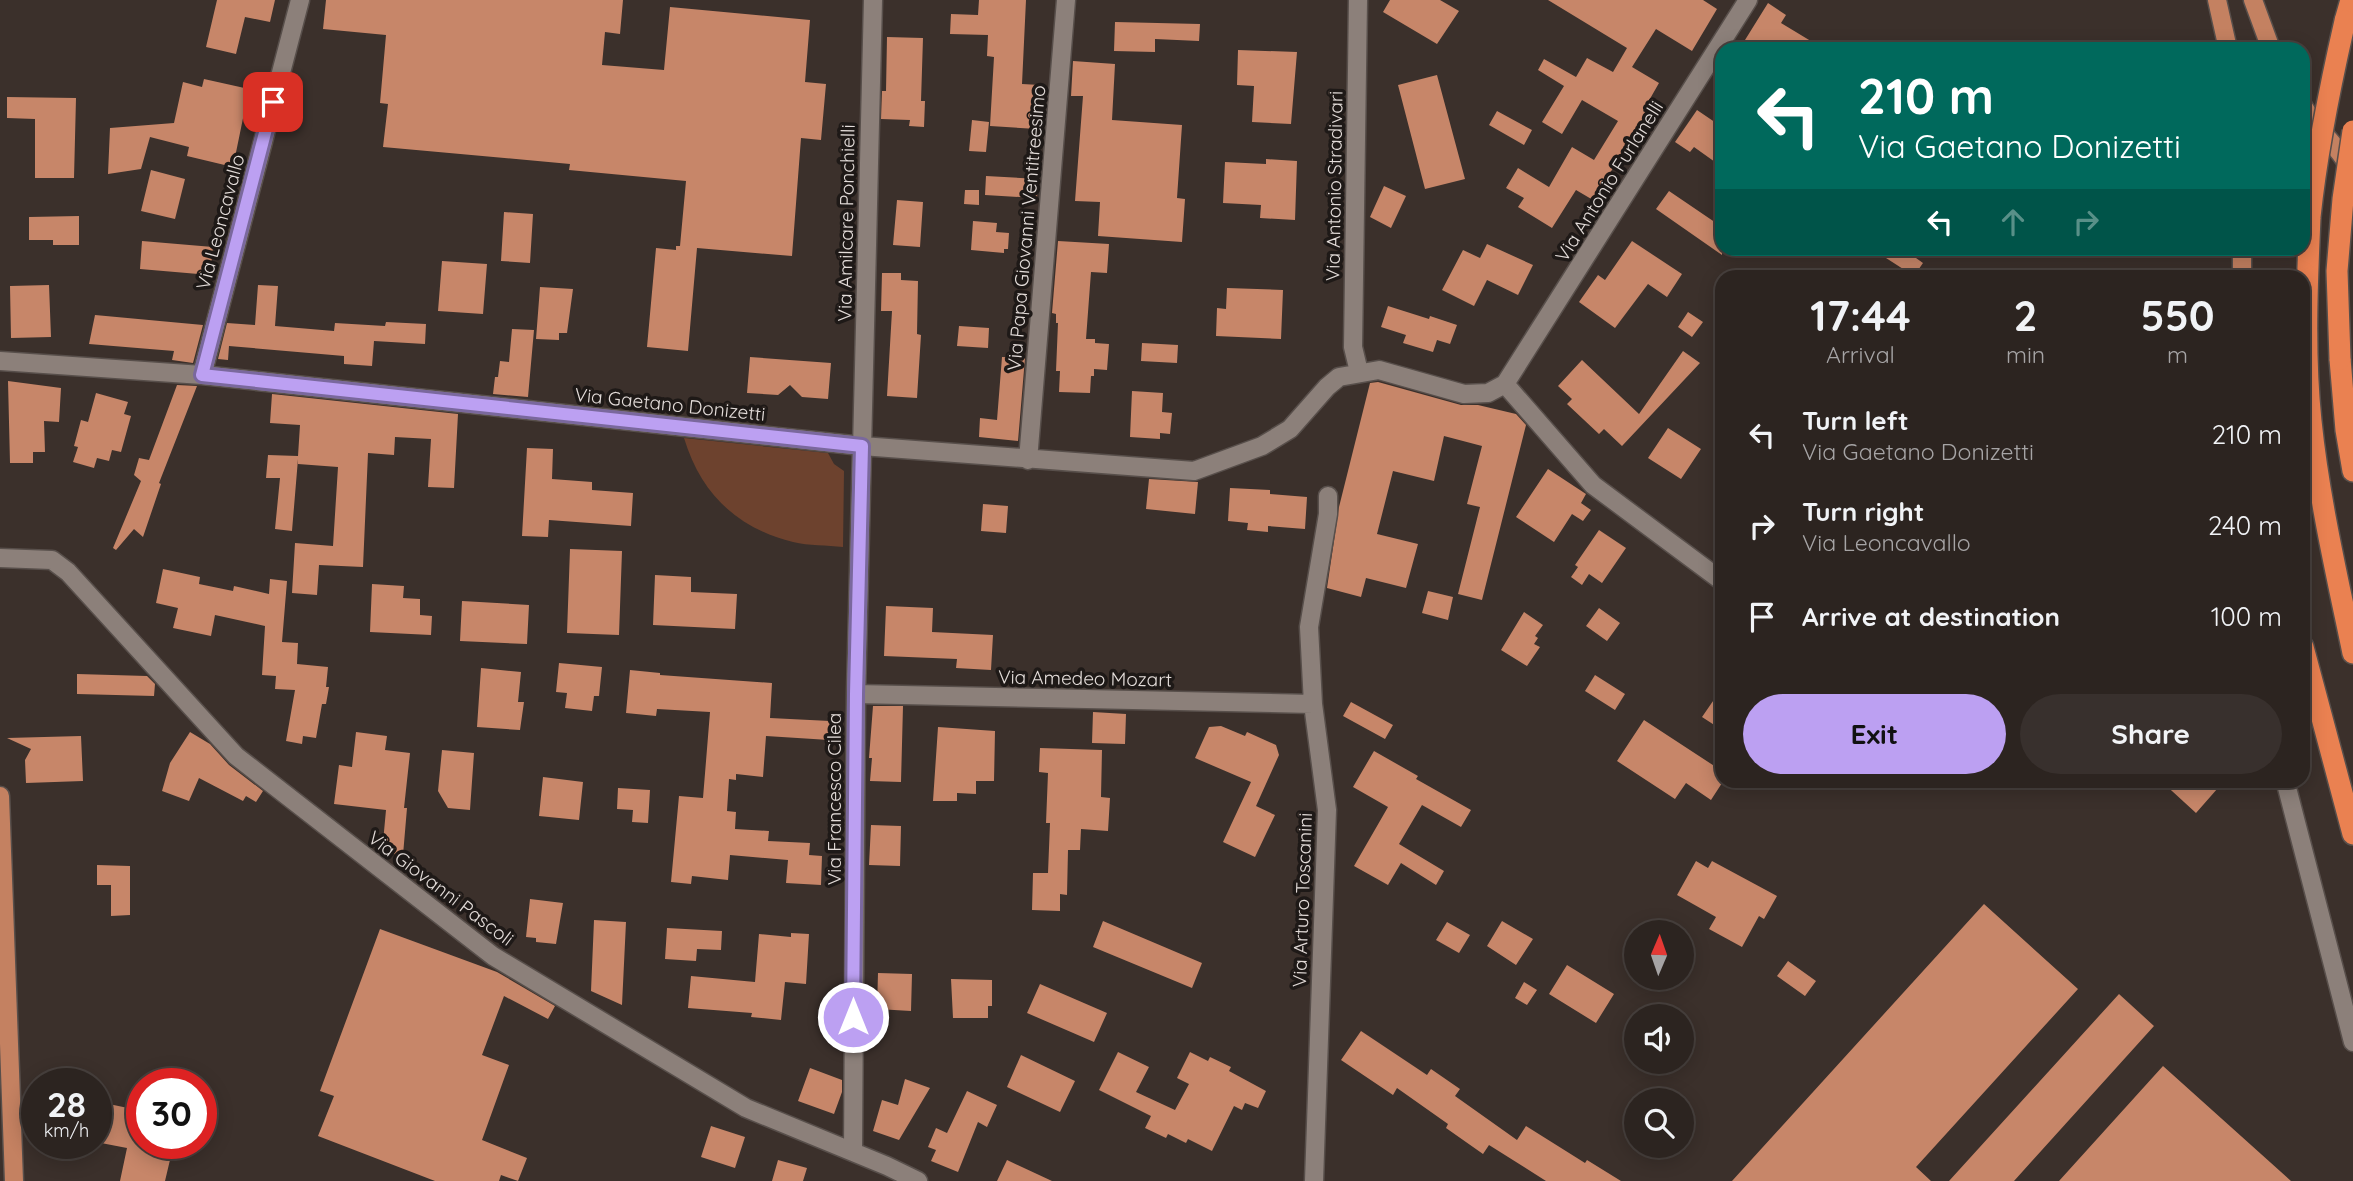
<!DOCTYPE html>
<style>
body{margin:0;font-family:Quicksand,sans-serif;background:#38302d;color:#f1f3f6;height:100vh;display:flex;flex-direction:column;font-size:26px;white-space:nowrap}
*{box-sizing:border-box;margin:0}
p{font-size:23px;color:#a6a4a5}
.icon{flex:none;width:38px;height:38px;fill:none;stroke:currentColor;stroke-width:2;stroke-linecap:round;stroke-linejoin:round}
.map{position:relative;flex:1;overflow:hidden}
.details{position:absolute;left:1715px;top:270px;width:595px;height:518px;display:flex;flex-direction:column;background:#2c2420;border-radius:21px;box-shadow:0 4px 18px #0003,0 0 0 2px #48413e}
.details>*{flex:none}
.hud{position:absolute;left:1715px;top:42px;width:595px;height:214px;border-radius:21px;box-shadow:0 4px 18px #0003,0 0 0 2px #48413e;background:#00695c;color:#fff;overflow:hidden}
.needle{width:46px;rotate:2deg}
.controls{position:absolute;left:1624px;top:920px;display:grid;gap:14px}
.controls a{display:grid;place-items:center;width:70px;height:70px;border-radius:50%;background:#2c2420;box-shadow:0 4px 18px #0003,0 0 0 2px #48413e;font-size:35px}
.speed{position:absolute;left:21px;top:1068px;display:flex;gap:14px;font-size:35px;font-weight:700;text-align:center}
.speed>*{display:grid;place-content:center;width:91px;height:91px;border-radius:50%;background:#2c2420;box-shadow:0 4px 18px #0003,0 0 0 2px #48413e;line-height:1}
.speed small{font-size:18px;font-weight:400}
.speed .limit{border:10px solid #d22;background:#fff;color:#111}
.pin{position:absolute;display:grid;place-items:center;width:60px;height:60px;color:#fff;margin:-30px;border-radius:14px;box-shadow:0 4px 10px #0006}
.me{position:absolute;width:77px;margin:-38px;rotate:0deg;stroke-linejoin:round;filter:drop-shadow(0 0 5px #0008)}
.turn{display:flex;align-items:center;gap:24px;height:147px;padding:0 28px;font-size:32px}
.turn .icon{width:91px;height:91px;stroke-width:2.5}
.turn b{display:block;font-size:49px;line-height:60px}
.lanes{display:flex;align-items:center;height:66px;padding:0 28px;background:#0003;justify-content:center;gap:35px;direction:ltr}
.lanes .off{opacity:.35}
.eta{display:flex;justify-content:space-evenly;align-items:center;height:119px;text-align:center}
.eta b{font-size:42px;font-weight:700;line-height:49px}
.cta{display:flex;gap:14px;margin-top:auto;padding:14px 28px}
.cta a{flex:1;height:80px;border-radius:42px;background:#bca0f2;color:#111;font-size:28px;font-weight:700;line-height:80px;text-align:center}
.cta a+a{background:#38302d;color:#f1f3f6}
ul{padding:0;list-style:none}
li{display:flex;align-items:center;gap:21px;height:91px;padding:0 28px}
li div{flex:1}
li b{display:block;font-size:26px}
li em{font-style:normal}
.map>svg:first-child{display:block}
</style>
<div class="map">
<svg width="2353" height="1181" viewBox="0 0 2353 1181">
<rect width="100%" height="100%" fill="#3b302b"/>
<path fill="#6d422e" d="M684 438 828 453 834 464 844 471 843 547C827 545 809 546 793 542 737 528 701 494 684 438Z"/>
<path fill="#c78669" d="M217 0H275L270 22 245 17 236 54 206 47Z
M326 0H623L620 34 605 32 602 65 664 70 670 7 810 20 805 82 826 84 821 140 801 138 792 256 697 248 688 351 647 347 656 248 676 250V246H680L686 181 569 170 570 164 383 147 388 104 380 103 386 35 323 29Z
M979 0H1026L1022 84 1040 85 1037 129 990 126 994 57 987 56 988 35 950 34 951 14 978 15Z
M1390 0H1440L1459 11 1437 44 1383 12Z
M1548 0H1703L1717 9 1692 51 1656 29 1632 67 1659 83 1643 111 1647 114 1593 200 1576 190 1552 228 1518 207 1524 198 1506 188 1518 168 1549 187 1572 147 1594 160 1618 121 1582 100 1562 134 1542 122 1564 86 1538 70 1544 59 1576 77 1587 58 1613 72 1627 48Z
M1768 3 1786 15 1781 23 1824 49H1760L1745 40Z
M1115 22 1200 24 1199 41 1155 39V52L1114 51Z
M887 37 923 38 921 101H925L924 127 909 126 910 120 881 119 882 91H886Z
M1238 50 1297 52 1291 124 1252 122 1254 86 1237 85Z
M1073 61 1115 64 1112 120 1182 125 1177 198 1185 199 1182 242 1098 236 1100 202 1075 201 1083 96H1071Z
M1437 75 1465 179 1425 189 1398 85Z
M204 79 249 89 233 167 187 156 189 147 150 137 141 169 108 174 110 128 174 123 183 82 202 87Z
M7 97 76 98 74 178H35V119L7 118Z
M1697 110 1722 127V167L1694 147 1690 152 1675 142Z
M1497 111 1532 130 1524 145 1489 125Z
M972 120 989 122 986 152 969 151Z
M1266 159 1297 161 1295 220 1260 218 1261 205 1223 203 1225 162 1266 164Z
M151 170 185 179 175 219 141 211Z
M986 176 1038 179 1037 198 985 195Z
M1384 186 1406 196 1391 228 1370 217Z
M965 190H979V205L964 204Z
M1669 191 1722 227V255L1656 209Z
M897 200 923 202 920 247 893 245Z
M504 212 533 214 530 263 501 261Z
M79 216V245H53V240H29V217Z
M973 221 997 223 996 232 1009 233 1008 249H1004V253L971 250Z
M142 241 213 247 210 275 140 269Z
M1058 241 1109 244 1107 273 1091 272 1086 339H1095V343L1109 344 1107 370 1094 369V376H1091L1090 393 1059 392 1060 371H1056L1058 323H1056V314L1052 313Z
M1632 241 1682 274 1667 297 1648 284 1615 328 1579 302 1598 275 1605 280Z
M1487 244 1533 265 1518 295 1487 280 1474 306 1442 290 1463 250 1480 258Z
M1892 248H1902L1923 263 1914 276 1886 258Z
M442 261 487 264 483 314 438 311Z
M882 273H901V280L918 281 917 334 921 335 917 398 887 396 892 311H881Z
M49 285 51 337 11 338 10 286Z
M258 285 278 286 275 326 334 331 335 323 385 326 386 322 426 324 425 344 374 341 372 366 344 364V356L229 346 228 360 218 359 227 323 255 325Z
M540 287 573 289 567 333H559V340L536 339Z
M1227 288 1283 290 1281 339 1216 336 1217 308 1226 309Z
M1388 306 1429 319 1430 316 1457 325 1450 344 1437 340 1433 352 1403 343 1406 335 1381 327Z
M1688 312 1703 322 1692 337 1678 327Z
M95 315 203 325 193 363 172 360 174 351 89 344Z
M959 326 989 328 988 348 957 346Z
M512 329 534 330 528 397 493 394 495 377H498L500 361 509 362Z
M1142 343 1178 345 1177 363 1141 361Z
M1683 351 1700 363 1622 446 1604 429 1599 434 1567 404 1572 399 1558 386 1582 360 1639 414Z
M750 357 831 363 828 399 802 397 790 385 778 395 747 393Z
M1002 357 1025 358 1018 441 979 437 980 418 997 420Z
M8 381 61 388 59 422 44 421 45 452H33V463H10Z
M1378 382 1461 405H1478L1516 414 1526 425 1482 600 1458 594 1480 507 1467 504 1482 446 1444 436 1434 481 1393 471 1377 534 1418 544 1406 588 1366 578 1361 597 1327 588 1339 507 1370 383Z
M177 385 197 386 159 483 161 484 143 537 134 529 116 550 113 548 141 481 134 475 139 458 149 460Z
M1132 391 1163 393 1162 412 1172 413 1170 434 1160 433V439L1130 437Z
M96 393 128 402 124 414 131 416 121 452 112 450 109 461 97 458 94 468 73 462 78 447 74 446 81 420 88 422Z
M272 394 458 414 454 488 428 487 431 439 395 437 394 455 368 453 363 567 319 565 317 595 292 593 295 543 333 546 338 467 298 464V459L292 531 275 529 280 478H266L268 455 298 456 300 425 270 423Z
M1668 428 1701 449 1681 479 1648 458Z
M527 448 553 449 552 479 592 482V490L633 493 631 526 549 520 548 537 522 536Z
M1548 469 1586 494 1581 503 1591 510 1583 521 1572 514 1554 542 1516 517Z
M1149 479 1198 482 1195 514 1146 509Z
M1230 488 1270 490V494L1307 497 1305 529 1268 526V532L1247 530 1248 523 1228 521Z
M983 504 1008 506 1006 533 981 531Z
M1599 530 1626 548 1602 583 1589 574 1582 585 1571 577 1578 567 1575 565Z
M570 549 622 551 619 635 567 633Z
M163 569 200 577 199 584 233 591 234 586 269 594 270 579 287 581 282 642 298 643 297 664 328 667 326 687H329L326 704H322L316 738 303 736 302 744 286 741 295 690 275 689 276 676 262 675 265 626 215 615 211 636 173 628 178 608 156 603Z
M655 575 691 577V592L737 594 735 629 653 625Z
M372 584 404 586 403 598 420 599V615L432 616 431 635 370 632Z
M1428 591 1453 597 1448 620 1422 613Z
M462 601 529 605 527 644 460 641Z
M886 606 933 608 932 632 993 635 991 670 956 668 957 659 884 656Z
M1599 608 1620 623 1607 641 1586 626Z
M1524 612 1543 625 1535 636 1538 638 1534 644 1540 647 1527 666 1501 650Z
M559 663 602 667 599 696H594L592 711 565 708 567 693 556 692Z
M481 668 521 672 518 702H524L520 730 477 727Z
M630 670 660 673V675L772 683 770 718 830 721 829 740 766 736 763 777 736 774V780L729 779 727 811 736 812 735 829 769 831 768 841 810 843 809 855 822 856 821 885 786 883 788 860 730 855 728 880 692 876 691 884 671 882 679 796 703 798 710 712 657 709 656 716 626 713Z
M77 674 147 676 155 684 154 696 77 694Z
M1595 675 1625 694 1615 710 1585 691Z
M1722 688V730L1702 717Z
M1351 702 1393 725 1385 739 1343 716Z
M873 706H903L901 782 870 781 872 758H869Z
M1093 712 1126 714 1125 744 1092 743Z
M1644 720 1722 771V783L1711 800 1686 783 1675 799 1617 761Z
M1221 726 1245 736 1247 732 1276 745 1279 755 1256 806 1275 815 1255 857 1223 842 1251 782 1195 758 1209 727Z
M938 727 995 731 994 781H976V794L957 793V801H933Z
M190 732 210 744 229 765 263 791 256 802 246 796 243 801 199 778 189 801 162 791 170 763Z
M356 732 387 736 385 750 410 753 404 808H407L403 855 382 853 386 810 334 804 339 765 352 767Z
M81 736 83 781 26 783 25 760 31 749 7 738Z
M1040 748 1102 750 1101 797 1110 798 1108 831 1081 829 1080 850H1068L1067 895 1060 894V911L1032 910 1033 873H1048L1050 823H1046L1048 773 1039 772Z
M442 750 474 753 470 810 448 808 438 791Z
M1374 751 1418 776 1416 779 1471 810 1461 827 1422 805 1399 844 1444 871 1436 885 1401 863 1388 885 1354 866 1388 807 1353 787Z
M543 777 583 782 579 820 539 816Z
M2160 780H2225L2196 813Z
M618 788 650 790 648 823 632 822 633 810 617 809Z
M871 825 901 826 900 866 869 865Z
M1696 861 1708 868 1712 861 1777 896 1764 919 1759 916 1742 947 1709 929 1716 917 1677 895Z
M97 865 130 866V915L111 916V885H97Z
M530 899 563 903 556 944 536 942V938L526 937Z
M1984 904 2078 989 1916 1167 1931 1181H1732Z
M594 920 626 922 622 1005 591 991Z
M1103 921 1202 963 1192 988 1093 947Z
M1502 921 1533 939 1516 965 1487 946Z
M1447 922 1470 935 1459 953 1436 940Z
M667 928 722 931 721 950 697 949 696 961 665 959Z
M380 929 497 972 555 1006 548 1019 504 996 482 1055 509 1065 482 1140 527 1158 518 1181 501 1175 499 1181H435L318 1136 334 1096 320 1091Z
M791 933 809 934 806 984 785 982 781 1020 751 1017 752 1013 688 1008 691 976 755 982 759 934 791 937Z
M1788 961 1816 981 1805 996 1777 976Z
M1567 965 1614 994 1596 1023 1549 994Z
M878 973 912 974 911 1011 877 1009Z
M951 979 992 980V1006H988V1018H953Z
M1524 982 1537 990 1527 1005 1515 998Z
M1040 984 1107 1013 1094 1042 1027 1013Z
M2119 994 2154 1026 2014 1181H1949Z
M1361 1031 1427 1075 1431 1069 1460 1089 1455 1096 1517 1140 1526 1126 1585 1163 1587 1160 1621 1181H1546L1489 1145 1483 1154 1446 1128 1448 1124 1397 1088 1393 1095 1341 1060Z
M1118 1052 1149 1067 1136 1092 1175 1110 1189 1084 1177 1078 1190 1052 1208 1061 1210 1057 1231 1067 1229 1071 1266 1091 1258 1108 1245 1103 1242 1110 1234 1106 1212 1151 1188 1139 1186 1143 1168 1134 1166 1138 1145 1128 1151 1116 1099 1090Z
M1021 1055 1075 1081 1060 1112 1007 1087Z
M2163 1066 2291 1181H2059Z
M810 1068 842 1080V1092L834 1114 798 1101Z
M905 1079 930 1088 899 1140 873 1131 882 1100 898 1105Z
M967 1091 997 1105 987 1127 978 1122 958 1172 931 1161 936 1150 928 1147 936 1128 947 1133Z
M109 1104 142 1111V1143H174L165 1181H120L127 1148 101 1143Z
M711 1126 745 1137 735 1168 701 1157Z
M778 1160 807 1168 803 1181H772Z
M1007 1160 1052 1181H997Z"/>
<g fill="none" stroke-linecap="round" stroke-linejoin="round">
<g stroke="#584f4b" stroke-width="21">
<path id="minor" d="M1358 0 1353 347 1359 372
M0 361 202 375 862 446 1194 471 1262 446 1290 429 1327 387 1339 377 1379 370 1464 394 1488 393 1505 384 1748 0
M202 375 300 0
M1505 384 1593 485 1722 581
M1028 460 1066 0
M0 558 52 560 68 572 236 756 493 956 746 1108 887 1166 918 1181
M856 694 1313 704
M2285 780 2353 1042
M853 1152 856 694 873 0
M1314 1181 1327 810 1313 704 1309 627 1328 514V496"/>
</g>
<g stroke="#584f4b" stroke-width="21">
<path id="major" d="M2217 0 2228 49
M2253 0 2271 49
M2303 106C2317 130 2341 148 2352 173
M2242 248V276
M0 796 14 1181"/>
</g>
<g stroke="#584f4b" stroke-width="24">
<path id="highway" d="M2345 21 2351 0
M2310 217C2307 285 2304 354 2311 421 2319 499 2337 576 2353 653
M2340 359 2346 430 2353 471
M2303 647 2353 834"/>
</g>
<use href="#minor" stroke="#8c807a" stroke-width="18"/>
<use href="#major" stroke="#c48161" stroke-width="18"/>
<use href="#highway" stroke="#ea8151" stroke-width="21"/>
<g stroke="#584f4b" stroke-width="24" stroke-linecap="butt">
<path id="highway-bridge" d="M2310 217C2317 150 2330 86 2345 21
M2340 359 2337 271 2343 199 2353 131"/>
</g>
<use href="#highway-bridge" stroke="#ea8151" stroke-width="21"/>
</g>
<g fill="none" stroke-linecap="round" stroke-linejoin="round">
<g stroke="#7a689d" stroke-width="18">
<path id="route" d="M273 102 202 375 862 446 856 694 853 1017"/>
</g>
<use href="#route" stroke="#bca0f2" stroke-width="12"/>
</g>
<g text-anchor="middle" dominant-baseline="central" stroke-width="7" stroke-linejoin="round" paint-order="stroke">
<g font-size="19" fill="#e4ddda" stroke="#1e1917">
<text transform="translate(1609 181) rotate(-58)">Via Antonio Furlanelli</text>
<text transform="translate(1334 186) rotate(-89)">Via Antonio Stradivari</text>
<text transform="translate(220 222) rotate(-75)">Via Leoncavallo</text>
<text transform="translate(846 223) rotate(-89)">Via Amilcare Ponchielli</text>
<text transform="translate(1026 228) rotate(-85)">Via Papa Giovanni Ventitreesimo</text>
<text transform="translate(670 404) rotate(6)">Via Gaetano Donizetti</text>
<text transform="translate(1085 678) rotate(1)">Via Amedeo Mozart</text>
<text transform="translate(834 799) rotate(-90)">Via Francesco Cilea</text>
<text transform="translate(441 888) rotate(37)">Via Giovanni Pascoli</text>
<text transform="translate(1302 900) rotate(-88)">Via Arturo Toscanini</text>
</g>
</g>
</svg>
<div class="controls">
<a><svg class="needle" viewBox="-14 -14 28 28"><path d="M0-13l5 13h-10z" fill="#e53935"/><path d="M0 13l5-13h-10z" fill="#a6a4a5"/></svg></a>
<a><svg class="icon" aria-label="sound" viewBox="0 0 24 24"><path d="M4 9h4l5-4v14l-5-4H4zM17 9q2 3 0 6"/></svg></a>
<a><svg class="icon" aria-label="search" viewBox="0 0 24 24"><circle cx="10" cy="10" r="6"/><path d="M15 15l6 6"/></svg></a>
</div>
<div class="speed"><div>28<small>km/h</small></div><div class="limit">30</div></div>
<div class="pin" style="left:273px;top:102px;background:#d93025"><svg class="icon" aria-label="arrive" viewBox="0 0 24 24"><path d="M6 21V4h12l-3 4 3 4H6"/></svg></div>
<svg class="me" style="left:853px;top:1017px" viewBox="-20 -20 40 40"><circle r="17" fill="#bca0f2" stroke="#fff" stroke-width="3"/><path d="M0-11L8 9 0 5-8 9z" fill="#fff"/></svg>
<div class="hud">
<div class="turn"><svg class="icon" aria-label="left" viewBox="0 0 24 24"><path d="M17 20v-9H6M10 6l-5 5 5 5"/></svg><div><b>210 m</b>Via Gaetano Donizetti</div></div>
<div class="lanes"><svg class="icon" aria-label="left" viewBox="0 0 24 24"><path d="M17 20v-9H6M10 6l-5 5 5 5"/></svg><svg class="icon off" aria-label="ahead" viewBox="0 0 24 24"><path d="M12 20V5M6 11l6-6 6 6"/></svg><svg class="icon off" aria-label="right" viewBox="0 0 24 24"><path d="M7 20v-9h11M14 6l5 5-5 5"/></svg></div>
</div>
<section class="details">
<div class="eta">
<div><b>17:44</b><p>Arrival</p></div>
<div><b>2</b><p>min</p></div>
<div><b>550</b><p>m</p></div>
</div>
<ul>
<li><svg class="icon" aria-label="left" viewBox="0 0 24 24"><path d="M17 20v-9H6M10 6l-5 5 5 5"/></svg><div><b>Turn left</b><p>Via Gaetano Donizetti</p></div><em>210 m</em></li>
<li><svg class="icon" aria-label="right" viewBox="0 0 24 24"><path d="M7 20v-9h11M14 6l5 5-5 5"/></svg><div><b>Turn right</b><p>Via Leoncavallo</p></div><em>240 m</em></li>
<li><svg class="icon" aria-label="arrive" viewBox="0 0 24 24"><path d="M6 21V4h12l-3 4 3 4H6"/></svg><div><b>Arrive at destination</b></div><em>100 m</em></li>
</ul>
<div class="cta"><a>Exit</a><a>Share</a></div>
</section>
</div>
